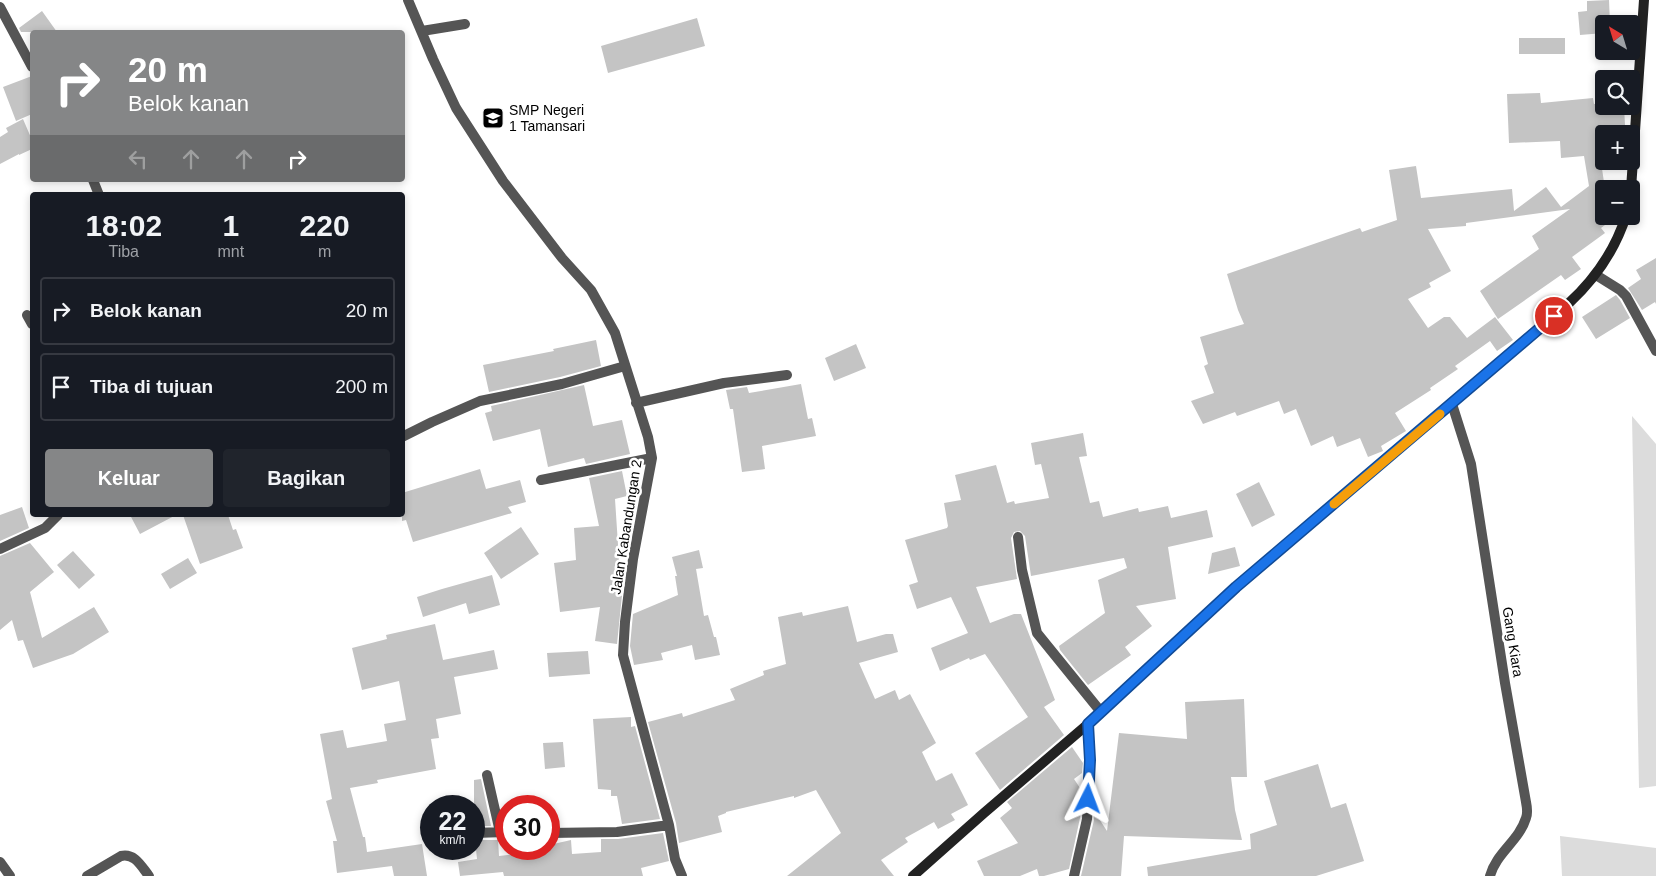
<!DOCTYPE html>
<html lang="id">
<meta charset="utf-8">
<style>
body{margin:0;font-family:Arial,sans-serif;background:#20242c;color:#f1f3f6;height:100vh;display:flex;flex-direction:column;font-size:19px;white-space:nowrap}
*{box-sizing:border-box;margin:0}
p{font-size:16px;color:#9ea1a6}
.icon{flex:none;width:28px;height:28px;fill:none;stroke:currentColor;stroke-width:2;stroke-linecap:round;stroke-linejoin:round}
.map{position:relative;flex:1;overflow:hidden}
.details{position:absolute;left:30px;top:192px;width:375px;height:325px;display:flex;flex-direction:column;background:#171b24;border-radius:5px;box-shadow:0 2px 8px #0003}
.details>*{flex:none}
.guide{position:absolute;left:30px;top:30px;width:375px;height:152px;border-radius:5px;box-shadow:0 2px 8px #0003;background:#858687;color:#fff;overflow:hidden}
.needle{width:32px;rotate:322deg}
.controls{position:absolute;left:1595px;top:15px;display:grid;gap:10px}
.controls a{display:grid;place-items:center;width:45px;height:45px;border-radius:5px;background:#171b24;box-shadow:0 2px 8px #0003;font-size:25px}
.speed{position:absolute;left:420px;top:795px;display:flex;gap:10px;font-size:25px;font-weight:700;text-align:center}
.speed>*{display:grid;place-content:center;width:65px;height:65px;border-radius:50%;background:#171b24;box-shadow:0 2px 8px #0003;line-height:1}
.speed small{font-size:12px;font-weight:400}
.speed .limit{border:8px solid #d22;background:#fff;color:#111}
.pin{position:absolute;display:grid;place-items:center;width:42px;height:42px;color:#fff;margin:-21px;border:2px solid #fff;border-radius:50%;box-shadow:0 1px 5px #0007}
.me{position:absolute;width:55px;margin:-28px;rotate:3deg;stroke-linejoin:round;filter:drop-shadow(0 0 4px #0008)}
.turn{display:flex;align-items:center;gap:18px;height:105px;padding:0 15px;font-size:22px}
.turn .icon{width:65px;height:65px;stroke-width:2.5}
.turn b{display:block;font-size:35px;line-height:42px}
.lanes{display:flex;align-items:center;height:48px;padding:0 15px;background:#0003;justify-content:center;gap:25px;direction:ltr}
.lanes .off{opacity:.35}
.eta{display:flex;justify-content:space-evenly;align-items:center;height:85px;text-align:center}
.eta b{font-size:30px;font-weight:700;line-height:35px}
.cta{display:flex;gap:10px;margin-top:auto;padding:10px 15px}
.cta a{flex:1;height:58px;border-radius:5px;background:#858687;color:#fff;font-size:20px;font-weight:700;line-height:58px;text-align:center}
.cta a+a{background:#20242c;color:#f1f3f6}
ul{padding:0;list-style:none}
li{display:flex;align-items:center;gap:15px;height:68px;margin:0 10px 8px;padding:0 5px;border:2px solid #363941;border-radius:5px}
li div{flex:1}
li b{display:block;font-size:19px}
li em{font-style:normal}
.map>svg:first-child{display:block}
</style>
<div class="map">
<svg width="1656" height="876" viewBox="0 0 1656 876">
<rect width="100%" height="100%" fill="#fff"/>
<path fill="#dcdcdc" d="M1632 416 1656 444V786L1639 788Z
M1560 836 1656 848V876H1562Z"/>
<path fill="#c4c4c4" d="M1609 0 1610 24H1604V33L1580 35 1578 12 1587 11V1Z
M42 11 57 32H21L19 28Z
M697 18 705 46 608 73 601 46Z
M1519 38H1565V54H1519Z
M32 76V114L16 121 3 87Z
M1540 93 1541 103 1593 98 1594 104 1604 103V106H1624L1625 125 1596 128 1605 189H1604V216H1617L1601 228 1605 233 1572 257 1581 269 1565 280 1561 275 1498 319 1480 291 1539 249 1532 236 1570 209 1466 223V226L1428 229 1451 271 1429 283 1431 287 1408 299 1428 328 1444 317H1450L1467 338 1495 317 1513 340 1497 351 1490 341 1455 366 1458 369 1430 388 1431 390 1395 413 1406 431 1381 446 1383 451 1368 457 1360 438 1337 447 1333 436 1311 446 1296 409 1284 414 1279 401 1237 416 1235 412 1203 424 1191 401 1214 393 1204 366 1208 364 1200 337 1244 324 1238 310 1227 274 1360 228 1362 232 1397 220 1389 170 1416 166 1421 198 1512 189 1514 211 1546 187 1561 207 1589 186 1584 156 1561 158 1560 141 1509 143 1507 94Z
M23 119 32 140V149L19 155V154L0 164V137L8 132 6 128Z
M1656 258V304L1655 302 1642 310 1628 288 1641 279 1636 270Z
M1616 295 1620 300 1630 318 1596 339 1582 317Z
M596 340 601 366 560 377 489 392 483 365 554 351 553 349Z
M856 344 866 368 834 381 825 358Z
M801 384 808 419 812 418 816 436 762 446 765 469 742 472 733 409H730L726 390 747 387 749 393Z
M584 385 593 426 622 420 630 454 586 464 584 458 548 467 540 429 493 441 485 413 492 411 491 406Z
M1083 433 1087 456 1079 457 1090 503 1099 501 1103 517 1138 508 1139 512 1168 506 1171 518 1207 510 1213 537 1168 547 1176 599 1136 606 1152 626 1125 647 1131 655 1088 685 1060 650 1059 646 1105 613 1098 580 1127 568 1124 558 1031 576 1025 536 1020 531 1014 532 1011 538 1017 579 976 587 990 623 1014 614H1021L1055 700 1044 707 1064 735 1000 790 975 753 1028 717 985 654 970 660 969 658 940 671 931 648 968 633 951 597 917 609 909 585 918 582 905 540 947 528 948 526 944 503 961 500 955 475 996 465 1007 503 1014 501 1015 504 1049 498 1041 464 1035 465 1031 443Z
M480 469 486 489 520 480 526 502 508 507 512 513 413 542 406 520 402 521V493Z
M622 471 627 496 615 499 620 575 624 576 617 644 595 641 600 607 560 612 554 563 576 560 574 528 599 526 589 478Z
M1259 482 1275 515 1252 527 1236 494Z
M22 507 29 528 0 541V515Z
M130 515H176L140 534Z
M183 515H228L233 530 236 529 243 548 200 564Z
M521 527 539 554 501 579 484 553Z
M30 543 54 572 30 592 42 638 94 607 109 632 73 654 33 668 23 640 18 641 12 620 0 630V556Z
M1235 547 1240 566 1208 574 1212 553Z
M699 550 703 568 696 569 704 616 708 615 714 637H716L720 655 695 660 692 645 661 653 663 660 634 665 630 646 633 614 678 595 675 576H677L672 557Z
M73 551 95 575 79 589 57 565Z
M188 558 197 573 170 589 161 574Z
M492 575 500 605 469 614 466 603 423 617 417 597 442 589Z
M848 606 857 642 886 634H893L898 652 859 663 875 699 895 690 899 700 910 694 936 743 922 752 936 781 952 773 968 805 951 814 955 820 938 829 934 822 905 838 908 842 881 860 894 876H787L841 833 816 790 794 798V796L726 812V813L718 816 722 832 679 843 676 823 648 722 682 713 683 717 735 700 730 689 764 675 763 671 786 664 778 617 802 612 803 616Z
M435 624 443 660 494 650 498 669 454 677 461 714 436 719 439 738 431 739 436 769 377 780 378 783 350 788 363 837H365L367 852 422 844 427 876H394L392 866 337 873 333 841H337L326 801 332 799 320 734 343 730 347 748 387 741 384 724 406 720 399 681 362 690 352 648 387 639 386 635Z
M588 651 590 674 549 677 547 653Z
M1244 699 1247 777H1231L1235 810 1242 840 1124 836 1121 876H1081L1094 820V811L1107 831 1119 733 1187 739 1185 702Z
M631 717V727L635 726 660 819 622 824 617 796H611V790L598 789 593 719Z
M563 742 565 767 545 769 543 743Z
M1072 747 1083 763 1082 773 1074 779 1082 791 1080 818 1069 869 1044 876H1039L1037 869 1020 876H984L977 861 1018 843 1000 818 1012 808 1007 802Z
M1318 764 1331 808 1346 803 1364 861 1316 876H1148L1147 867 1251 849 1250 834 1277 825 1264 781Z
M481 779 491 826H474V780Z
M663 833 669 861 641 868 643 876H504L503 872 460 876 458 862 477 859 475 840H498L499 856 549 850V845L571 840 572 854 601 852V839H618Z"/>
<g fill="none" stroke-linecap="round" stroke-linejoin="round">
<path stroke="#555" stroke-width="10" d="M408 0 433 59 456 108 503 181 562 258 591 290 615 333 648 437 652 458 633 559 625 622 623 655 669 825 675 859 682 876
M0 7 32 67
M422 31 465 24
M93 180 99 195
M1596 275 1620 290 1626 296 1656 351
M27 315 32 324
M636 403 724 383 787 375
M1452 404 1471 464 1505 683 1526 802C1527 807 1528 813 1526 818 1519 841 1496 853 1490 876
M402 437 432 422 480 401 562 384 625 366
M541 480 652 458
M1018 537 1022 570 1037 633 1101 712
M0 549 45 528 58 515
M487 775 500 832
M474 833 505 832
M549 833 617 832 669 825
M429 835H431
M0 862 10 876
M87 876 121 856C135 853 141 866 149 876
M1074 876 1087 819 1090 760 1088 724"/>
<path stroke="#222" stroke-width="10" d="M1631 189 1644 0
M913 876 984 813 1088 724 1236 587 1569 303C1595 279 1615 250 1626 216"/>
</g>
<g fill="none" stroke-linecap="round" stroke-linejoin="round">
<g stroke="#114b97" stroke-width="12">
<path id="route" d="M1088 799 1090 760 1088 724 1236 587 1554 316"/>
</g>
<use href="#route" stroke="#1a73e8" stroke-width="9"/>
<path stroke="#f59e0b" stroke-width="9" d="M1334 504 1440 414"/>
</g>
<defs>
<g id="school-square" transform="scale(1.125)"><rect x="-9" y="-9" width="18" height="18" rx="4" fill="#000" stroke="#fff"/><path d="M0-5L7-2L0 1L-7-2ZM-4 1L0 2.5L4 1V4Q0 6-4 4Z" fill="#fff"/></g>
</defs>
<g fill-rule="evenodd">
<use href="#school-square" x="493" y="118"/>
</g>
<g text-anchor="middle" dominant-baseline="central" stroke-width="5" stroke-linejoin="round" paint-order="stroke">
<g font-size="14" fill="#000" stroke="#fff" text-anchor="start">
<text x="509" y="110">SMP Negeri<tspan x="509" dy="16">1 Tamansari</tspan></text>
</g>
<g font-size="14" fill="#000" stroke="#fff">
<text transform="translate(626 527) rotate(-81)">Jalan Kabandungan 2</text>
<text transform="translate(1513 642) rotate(81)">Gang Kiara</text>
</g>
</g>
</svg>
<div class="controls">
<a><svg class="needle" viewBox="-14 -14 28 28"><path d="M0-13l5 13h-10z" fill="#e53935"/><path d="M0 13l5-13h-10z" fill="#9ea1a6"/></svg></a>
<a><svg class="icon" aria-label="search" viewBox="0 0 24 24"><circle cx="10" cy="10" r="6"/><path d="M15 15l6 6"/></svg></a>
<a>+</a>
<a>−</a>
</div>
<div class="speed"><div>22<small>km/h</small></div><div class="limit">30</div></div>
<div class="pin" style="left:1554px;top:316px;background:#d93025"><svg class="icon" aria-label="arrive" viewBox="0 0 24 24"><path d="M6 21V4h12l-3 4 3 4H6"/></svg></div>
<svg class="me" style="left:1088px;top:799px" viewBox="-20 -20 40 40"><path d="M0-17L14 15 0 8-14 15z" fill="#1a73e8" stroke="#fff" stroke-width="4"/></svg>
<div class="guide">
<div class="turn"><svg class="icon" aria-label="right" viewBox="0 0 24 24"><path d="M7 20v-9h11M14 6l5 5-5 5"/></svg><div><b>20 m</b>Belok kanan</div></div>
<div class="lanes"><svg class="icon off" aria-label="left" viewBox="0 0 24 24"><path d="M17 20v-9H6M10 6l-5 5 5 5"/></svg><svg class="icon off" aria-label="ahead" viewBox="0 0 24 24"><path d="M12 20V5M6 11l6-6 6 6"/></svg><svg class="icon off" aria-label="ahead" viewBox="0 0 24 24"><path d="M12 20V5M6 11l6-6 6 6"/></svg><svg class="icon" aria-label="right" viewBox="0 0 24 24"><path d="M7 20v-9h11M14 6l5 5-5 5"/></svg></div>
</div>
<section class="details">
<div class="eta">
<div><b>18:02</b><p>Tiba</p></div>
<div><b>1</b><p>mnt</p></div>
<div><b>220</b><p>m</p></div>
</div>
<ul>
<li><svg class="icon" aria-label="right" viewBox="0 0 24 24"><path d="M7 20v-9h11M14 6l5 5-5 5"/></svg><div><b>Belok kanan</b></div><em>20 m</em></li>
<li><svg class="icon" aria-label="arrive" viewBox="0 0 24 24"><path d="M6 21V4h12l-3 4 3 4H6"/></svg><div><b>Tiba di tujuan</b></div><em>200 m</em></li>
</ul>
<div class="cta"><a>Keluar</a><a>Bagikan</a></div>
</section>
</div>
